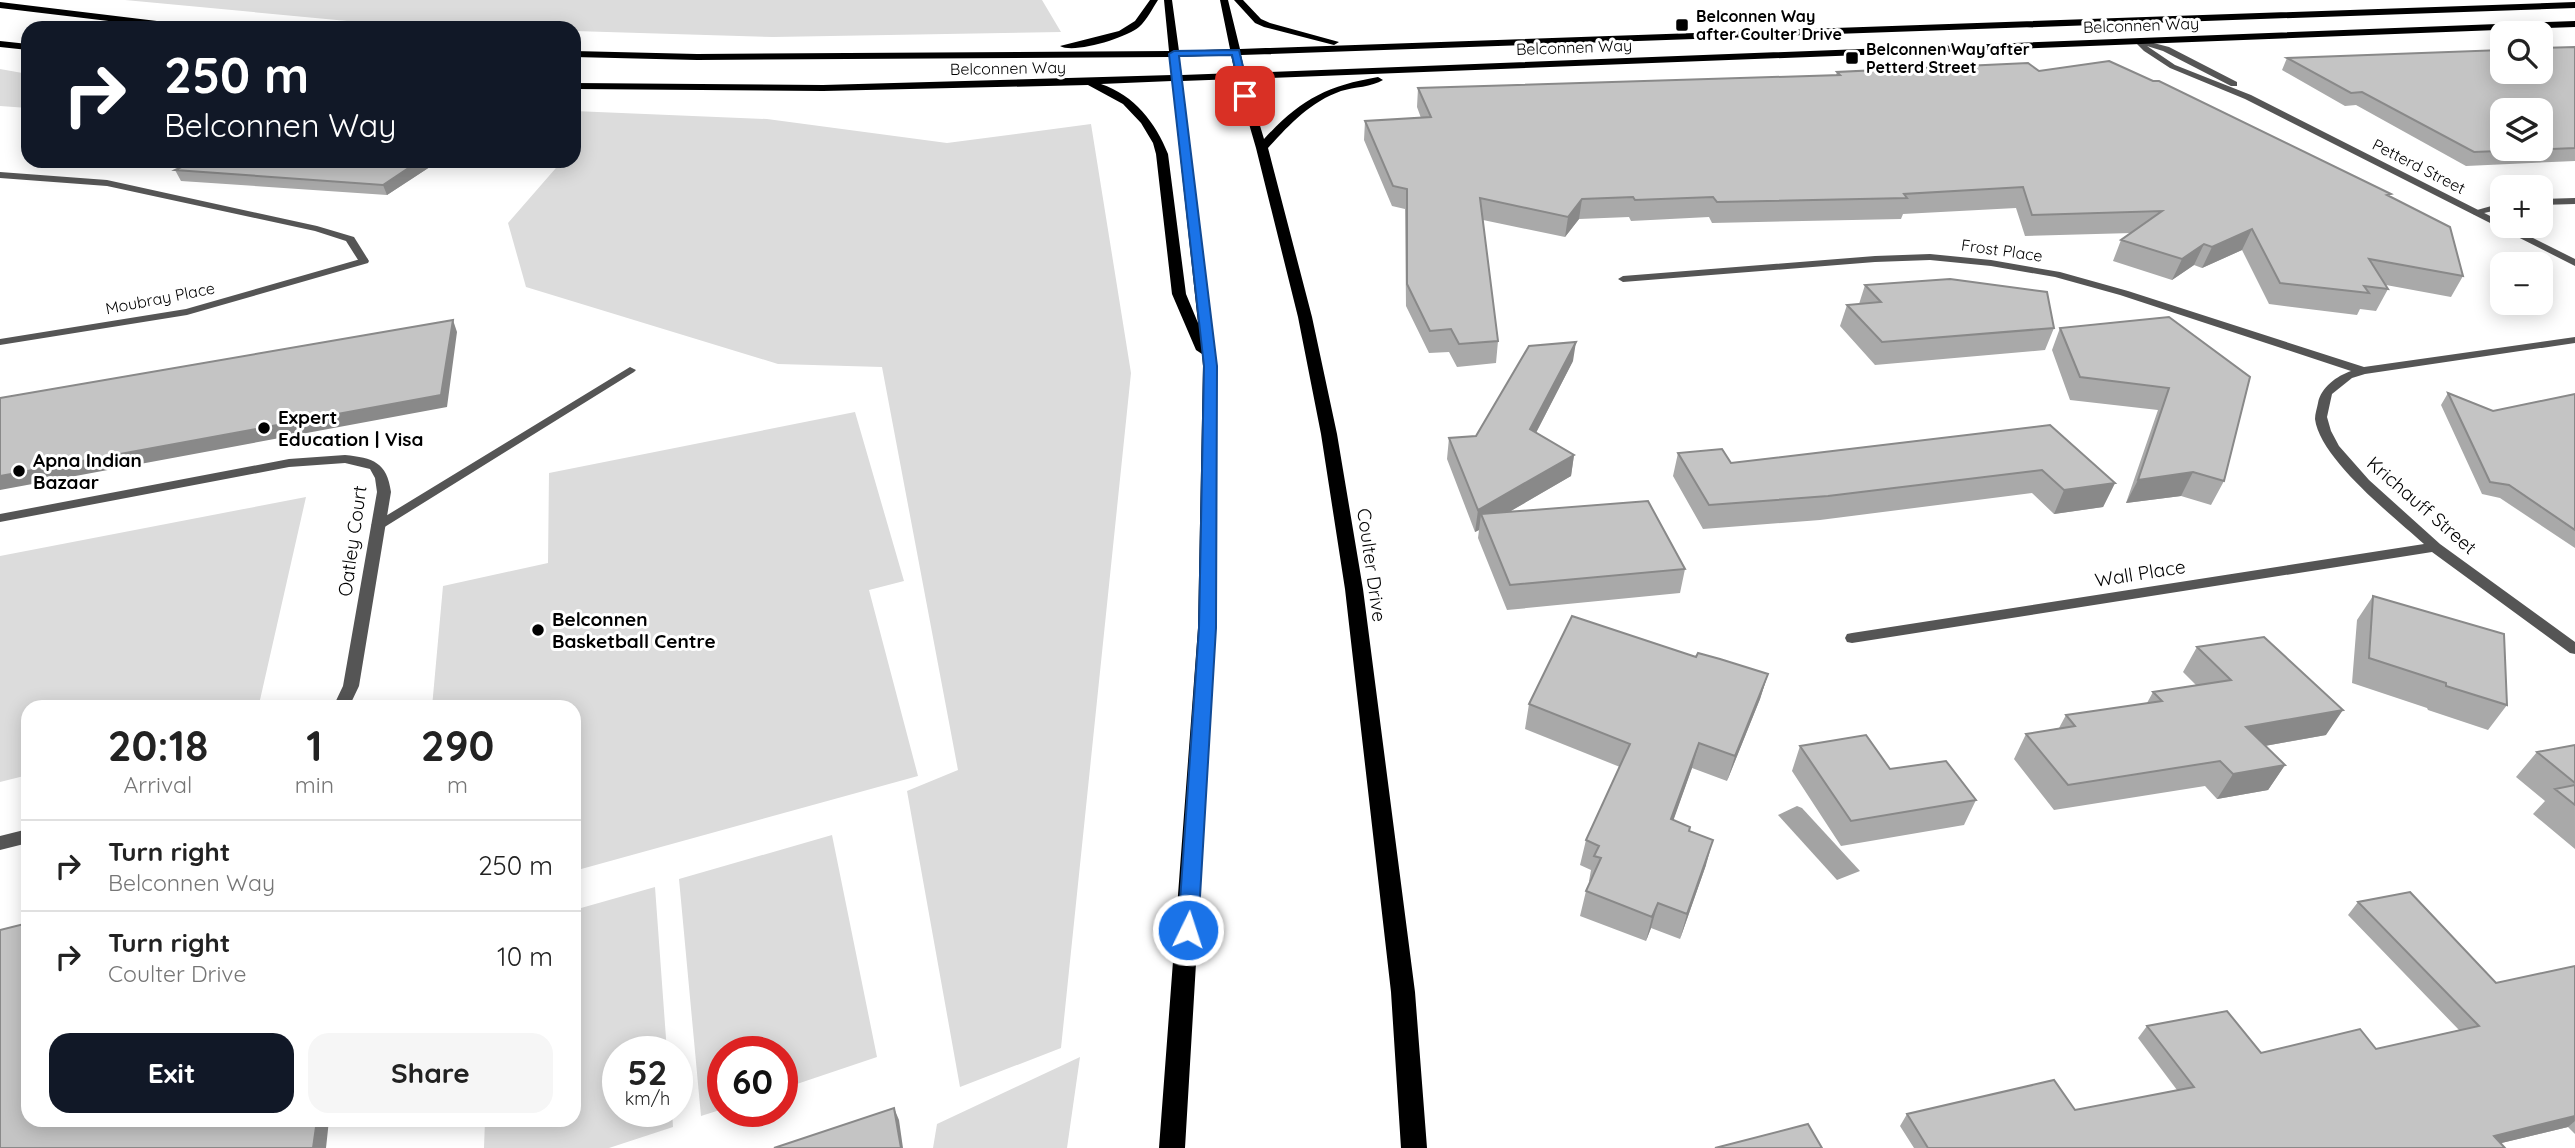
<!DOCTYPE html>
<meta charset="utf-8">
<style>
body{margin:0;font-family:Quicksand,sans-serif;background:#f6f6f6;color:#222;height:100vh;display:flex;flex-direction:column;font-size:26px;white-space:nowrap}
*{box-sizing:border-box;margin:0}
p{font-size:23px;color:#767676}
.icon{flex:none;width:38px;height:38px;fill:none;stroke:currentColor;stroke-width:2;stroke-linecap:round;stroke-linejoin:round}
.map{position:relative;flex:1;overflow:hidden}
.side{position:absolute;left:21px;top:700px;width:560px;height:427px;display:flex;flex-direction:column;background:#fff;border-radius:21px;box-shadow:0 4px 18px #0003}
.side>*{flex:none}
.top-card{position:absolute;left:21px;top:21px;width:560px;height:147px;border-radius:21px;box-shadow:0 4px 18px #0003;background:#111827;color:#fff;overflow:hidden}
.tools{position:absolute;left:2490px;top:21px;display:grid;gap:14px}
.tools a{display:grid;place-items:center;width:63px;height:63px;border-radius:14px;background:#fff;box-shadow:0 4px 18px #0003;font-size:35px}
.speed{position:absolute;left:602px;top:1036px;display:flex;gap:14px;font-size:35px;font-weight:700;text-align:center}
.speed>*{display:grid;place-content:center;width:91px;height:91px;border-radius:50%;background:#fff;box-shadow:0 4px 18px #0003;line-height:1}
.speed small{font-size:18px;font-weight:400}
.speed .limit{border:10px solid #d22;background:#fff;color:#111}
.pin{position:absolute;display:grid;place-items:center;width:60px;height:60px;color:#fff;margin:-30px;border-radius:14px;box-shadow:0 4px 10px #0006}
.me{position:absolute;width:77px;margin:-38px;rotate:4deg;stroke-linejoin:round;filter:drop-shadow(0 0 5px #0008)}
.turn{display:flex;align-items:center;gap:24px;height:147px;padding:0 28px;font-size:32px}
.turn .icon{width:91px;height:91px;stroke-width:2.5}
.turn b{display:block;font-size:49px;line-height:60px}
.eta{display:flex;justify-content:space-evenly;align-items:center;height:119px;text-align:center}
.eta b{font-size:42px;font-weight:800;line-height:49px}
.primary-button{display:flex;gap:14px;margin-top:auto;padding:14px 28px}
.primary-button a{flex:1;height:80px;border-radius:21px;background:#111827;color:#fff;font-size:28px;font-weight:800;line-height:80px;text-align:center}
.primary-button a+a{background:#f6f6f6;color:#222}
ul{padding:0;list-style:none}
li{display:flex;align-items:center;gap:21px;height:91px;padding:0 28px;border-top:2px solid #e0e0e0}
li div{flex:1}
li b{display:block;font-size:26px}
li em{font-style:normal}
.map>svg:first-child{display:block}
</style>
<div class="map">
<svg width="2575" height="1148" viewBox="0 0 2575 1148">
<rect width="100%" height="100%" fill="#fff"/>
<path fill="#dcdcdc" d="M125 0H1042L1061 32 773 37 574 31V28L390 25Z
M0 69 28 74V108L0 106Z
M574 111 767 119 947 143 1091 124 1131 373 1061 1048 960 1087 907 791 958 770 882 367 778 364 526 287 508 223 562 161H574V147L580 140 574 139Z
M855 412 904 581 869 590 918 776 574 871V707H432L443 586 548 563 549 473Z
M306 497 260 700 251 707H28V775L0 782V556Z
M832 835 877 1057 782 1089V1052H723V1109L701 1116 679 879Z
M655 887 667 1052H618V1111H672L673 1127 609 1148H484L485 1120H574V910Z
M1080 1057 1067 1148H933L937 1124Z"/>
<path fill="#a3a3a3" d="M1797 806 1802 808 1860 871 1837 880 1778 815Z"/>
<g fill="none" stroke-linecap="round" stroke-linejoin="round">
<path fill="#555" fill-rule="evenodd" d="M0 172 107 180 317 226 354 237 369 261 368 263H360L346 241 315 231 107 186 0 178Z
M630 367 636 370 634 372 383 528 378 529 371 525Z"/>
<path fill="#555" fill-rule="evenodd" d="M2575 198V204L2541 205V199Z
M2502 203V209L2475 215 2470 212Z
M1930 254 1991 260 2060 272 2128 291 2364 367 2575 337V343L2365 374 2352 378 2332 394 2327 417 2331 431 2339 446 2369 480 2440 544 2575 642V654L2570 653 2432 552 1852 643 1847 642 1845 638 1847 634 1852 633 2424 544C2394 517 2320 459 2315 419 2315 414 2317 408 2318 403 2321 387 2337 376 2351 371L2120 295 2055 277 1991 266 1930 260 1875 262 1623 282 1618 279 1623 276 1875 256Z
M364 258 368 259V263L187 315 0 345V339L186 309Z
M345 455C373 458 387 462 391 492L359 686 349 707H333L343 686 377 492 375 478 370 469 345 463 289 467 0 522V514L289 459Z
M28 829V843L0 850V836Z"/>
<path fill="#555" fill-rule="evenodd" d="M2138 39 2169 47 2237 82V86H2231L2163 51 2147 46 2175 65 2251 95 2502 222V226H2509L2575 259V266L2245 99 2170 68 2144 51 2134 41Z"/>
<path fill="#000" fill-rule="evenodd" d="M1150 0H1158C1152 9 1147 20 1139 27 1126 38 1074 54 1060 46L1119 31 1135 21Z
M1164 0H1172L1179 51 1230 49 1220 0H1228L1240 49 2575 2V8L1241 55 1245 73 2575 21V27L1246 79 1264 139C1300 100 1326 86 1378 77L1383 80C1372 87 1354 87 1341 91 1310 102 1289 125 1268 148L1312 317 1337 434 1363 589 1415 992 1427 1148H1401L1391 992 1345 589 1321 434 1298 317 1256 148 1236 79 1182 81 1217 366 1216 628 1185 1148H1159L1198 628 1203 366 1202 354 1196 350 1172 294 1156 154 1153 143 1141 123 1123 104 1088 85 823 91 574 89V83L823 85 1172 75 1170 57 697 60 574 57V51L697 54 1169 51ZM1231 55 1235 73 1182 75 1179 57ZM1172 81 1198 323 1186 294 1168 154C1156 123 1134 95 1101 84Z
M1234 0H1243L1261 19 1270 23 1339 42 1334 45 1264 27 1255 23Z
M0 2 190 25 195 28H167L0 8Z
M0 41 28 44V50L0 47Z"/>
</g>
<path fill="#a9a9a9" d="M2575 47V161L2466 166 2356 105 2345 106 2282 70 2287 58Z
M2039 71 2391 194 2390 196 2463 276 2451 297 2386 285 2388 289 2376 311 2360 309 2357 315 2269 304 2242 250 2202 268 2194 265 2172 280 2113 261 2121 240 2132 233 2025 236 2016 208 1903 214 1901 219 1712 223 1709 217 1631 221 1629 217 1579 219 1565 237 1483 220 1498 341 1496 363 1457 367 1449 352 1429 353 1406 306 1405 209 1392 206 1364 140 1365 121 1421 118 1417 107 1418 88 1836 75 1837 72Z
M439 161 387 195 181 181 175 170Z
M1865 285 2054 328 2045 350 1875 365 1840 326 1847 305 1859 304Z
M2169 317 2224 481 2211 505 2181 496 2126 503 2158 410 2070 400 2052 350 2060 328Z
M1573 361 1536 433 1574 455 1571 476 1509 512 1685 569 1680 593 1507 610 1478 538 1479 530 1475 532 1447 459 1449 438 1476 436Z
M2448 393 2493 411 2575 394V548L2500 498 2482 494 2441 405Z
M2050 425 2115 483 2103 507 2054 514 2032 493 1820 520 1703 529 1673 476 1678 453 1731 463Z
M2373 596 2507 705 2488 730 2428 710 2427 708 2352 683 2357 620Z
M2197 647 2326 735 2265 746 2285 765 2268 790 2217 799 2205 786 2054 810 2014 759 2026 734 2059 728 2066 715 2147 703 2153 692 2196 685 2183 672Z
M1768 674 1760 699 1727 781 1692 768 1673 820 1689 831 1706 865 1680 939 1651 928 1646 941 1580 916 1586 891 1590 882 1589 881 1591 870 1580 865 1586 840 1620 767 1525 729 1529 704Z
M2575 745V849L2533 814 2545 801 2516 777 2537 752Z
M1800 746 1890 769 1976 800 1964 825 1841 846 1792 771Z
M2358 902 2496 983 2575 966V1134L2568 1127 2501 1143 2505 1148H1914L1900 1126 1907 1114 2075 1110 2177 1090 2138 1038 2147 1026 2261 1053 2376 1049 2459 1030 2348 915Z"/>
<path fill="#898989" d="M419 161H439L387 195 383 185Z
M1582 199 1579 219 1565 237 1568 217Z
M2252 229 2242 250 2202 268 2212 247Z
M2204 244 2194 265 2172 280 2182 259Z
M453 320 457 332 447 407 0 490V476Z
M1576 342 1573 361 1527 450 1530 429Z
M1574 455 1571 476 1485 526 1481 514 1479 530 1475 532 1478 510Z
M2193 472 2181 496 2126 503 2138 480Z
M2115 483 2103 507 2054 514 2064 490Z
M1768 674 1760 699 1727 781 1735 756Z
M2343 710 2326 735 2230 752 2246 727Z
M1699 743 1692 768 1665 844 1671 819Z
M2285 765 2268 790 2217 799 2233 774Z
M1713 840 1706 865 1680 939 1687 914Z
M1658 903 1651 928 1646 941 1652 917Z
M894 1108 899 1120 903 1148H901Z
M2575 1116V1121L2568 1127 2481 1148 2494 1136Z
M317 1120H329L326 1148H313Z"/>
<path fill="#c4c4c4" stroke="#898989" stroke-width="2" fill-rule="evenodd" d="M2575 47V148L2474 152 2362 92 2351 93 2287 58 2502 50V72H2541V48ZM2502 110H2541V149H2502Z
M2109 61 2153 81H2159L2391 194 2387 195 2450 227 2463 276 2369 259 2388 289 2364 286 2369 293 2280 283 2252 229 2212 247 2204 244 2182 259 2121 240 2162 211 2032 215 2023 187 1904 194 1907 198 1717 202 1713 197 1635 200 1633 197 1582 199 1568 217 1480 198 1498 341 1459 344 1451 329 1430 331 1407 284V189L1393 186 1365 121 1431 117 1418 88 1840 75 1837 72 2028 63 2039 71Z
M194 161H419L383 185 175 170Z
M1950 279 2047 292 2054 328 1882 342 1847 305 1881 302 1865 285Z
M2169 317 2250 377 2224 481 2193 472 2138 480 2169 388 2080 377 2060 328Z
M453 320 441 395 0 476V398Z
M1576 342 1530 429 1574 455 1478 510 1449 438 1476 436 1529 346Z
M2448 393 2493 411 2575 394V530L2509 485 2490 482Z
M2050 425 2115 483 2064 490 2042 470 1828 496 1709 505 1678 453 1722 449 1731 463Z
M1648 501 1685 569 1510 585 1481 514Z
M2373 596 2504 634 2507 705 2446 686V683L2369 658Z
M1572 616 1696 657 1698 653 1720 659 1768 674 1735 756 1699 743 1671 819 1690 827 1689 831 1713 840 1687 914 1658 903 1652 917 1586 891 1601 858 1594 856 1599 846 1586 840 1630 744 1529 704Z
M2264 637 2343 710 2246 727 2285 765 2233 774 2220 761 2068 785 2026 734 2075 726 2066 715 2162 701 2153 692 2231 680 2197 647Z
M1866 735 1890 769 1946 761 1976 800 1851 821 1800 746Z
M2575 745V783L2537 752Z
M2575 785V805L2555 789Z
M2410 892 2496 983 2575 966V1116L2494 1136 2505 1148H1928L1907 1114 2054 1080 2075 1110 2194 1087 2147 1026 2227 1011 2261 1053 2360 1029 2376 1049 2479 1026 2358 902Z
M28 923V1120H317L313 1148H0V930Z
M894 1108 901 1148H774Z
M1808 1124 1822 1148H1715Z"/>
<path fill="#1a73e8" stroke="#114b97" stroke-width="2" d="M1239 50 1250 96 1245 99 1241 96 1232 55 1179 56 1217 366 1216 628 1198 930 1195 936 1188 938 1181 936 1178 930 1199 628 1204 366 1169 54 1174 51Z"/>
<g fill="#000" stroke="#fff" stroke-width="2.5">
<rect x="1675" y="18" width="14" height="14" rx="3.5"/>
<rect x="1845" y="51" width="14" height="14" rx="3.5"/>
<circle cx="264" cy="428" r="7"/>
<circle cx="19" cy="471" r="7"/>
<circle cx="538" cy="630" r="7"/>
</g>
<g text-anchor="middle" dominant-baseline="central" stroke-width="6" stroke-linejoin="round" paint-order="stroke">
<g font-size="16" font-weight="bold" fill="#000" stroke="#fff" text-anchor="start">
<text x="1696" y="16">Belconnen Way<tspan x="1696" dy="18">after Coulter Drive</tspan></text>
<text x="1866" y="49">Belconnen Way after<tspan x="1866" dy="18">Petterd Street</tspan></text>
</g>
<g font-size="16" fill="#000" stroke="#fff">
<text transform="translate(2141 25) rotate(-2)">Belconnen Way</text>
<text transform="translate(1574 47) rotate(-2)">Belconnen Way</text>
<text transform="translate(1008 68) rotate(-1)">Belconnen Way</text>
<text transform="translate(2419 166) rotate(27)">Petterd Street</text>
<text transform="translate(2002 250) rotate(8)">Frost Place</text>
<text transform="translate(160 298) rotate(-11)">Moubray Place</text>
</g>
<g font-size="19" font-weight="bold" fill="#000" stroke="#fff" text-anchor="start">
<text x="278" y="417">Expert<tspan x="278" dy="22">Education | Visa</tspan></text>
<text x="33" y="460">Apna Indian<tspan x="33" dy="22">Bazaar</tspan></text>
<text x="552" y="619">Belconnen<tspan x="552" dy="22">Basketball Centre</tspan></text>
</g>
<g font-size="19" fill="#000" stroke="#fff">
<text transform="translate(2422 505) rotate(41)">Krichauff Street</text>
<text transform="translate(352 541) rotate(-82)">Oatley Court</text>
<text transform="translate(1372 565) rotate(82)">Coulter Drive</text>
<text transform="translate(2140 573) rotate(-9)">Wall Place</text>
</g>
</g>
</svg>
<div class="tools">
<a><svg class="icon" aria-label="search" viewBox="0 0 24 24"><circle cx="10" cy="10" r="6"/><path d="M15 15l6 6"/></svg></a>
<a><svg class="icon" aria-label="layers" viewBox="0 0 24 24"><path d="M12 4l9 5-9 5-9-5zM3 14l9 5 9-5"/></svg></a>
<a>+</a>
<a>−</a>
</div>
<div class="speed"><div>52<small>km/h</small></div><div class="limit">60</div></div>
<div class="pin" style="left:1245px;top:96px;background:#d93025"><svg class="icon" aria-label="arrive" viewBox="0 0 24 24"><path d="M6 21V4h12l-3 4 3 4H6"/></svg></div>
<svg class="me" style="left:1188px;top:930px" viewBox="-20 -20 40 40"><circle r="17" fill="#1a73e8" stroke="#fff" stroke-width="3"/><path d="M0-11L8 9 0 5-8 9z" fill="#fff"/></svg>
<div class="top-card">
<div class="turn"><svg class="icon" aria-label="right" viewBox="0 0 24 24"><path d="M7 20v-9h11M14 6l5 5-5 5"/></svg><div><b>250 m</b>Belconnen Way</div></div>
</div>
<section class="side">
<div class="eta">
<div><b>20:18</b><p>Arrival</p></div>
<div><b>1</b><p>min</p></div>
<div><b>290</b><p>m</p></div>
</div>
<ul>
<li><svg class="icon" aria-label="right" viewBox="0 0 24 24"><path d="M7 20v-9h11M14 6l5 5-5 5"/></svg><div><b>Turn right</b><p>Belconnen Way</p></div><em>250 m</em></li>
<li><svg class="icon" aria-label="right" viewBox="0 0 24 24"><path d="M7 20v-9h11M14 6l5 5-5 5"/></svg><div><b>Turn right</b><p>Coulter Drive</p></div><em>10 m</em></li>
</ul>
<div class="primary-button"><a>Exit</a><a>Share</a></div>
</section>
</div>
